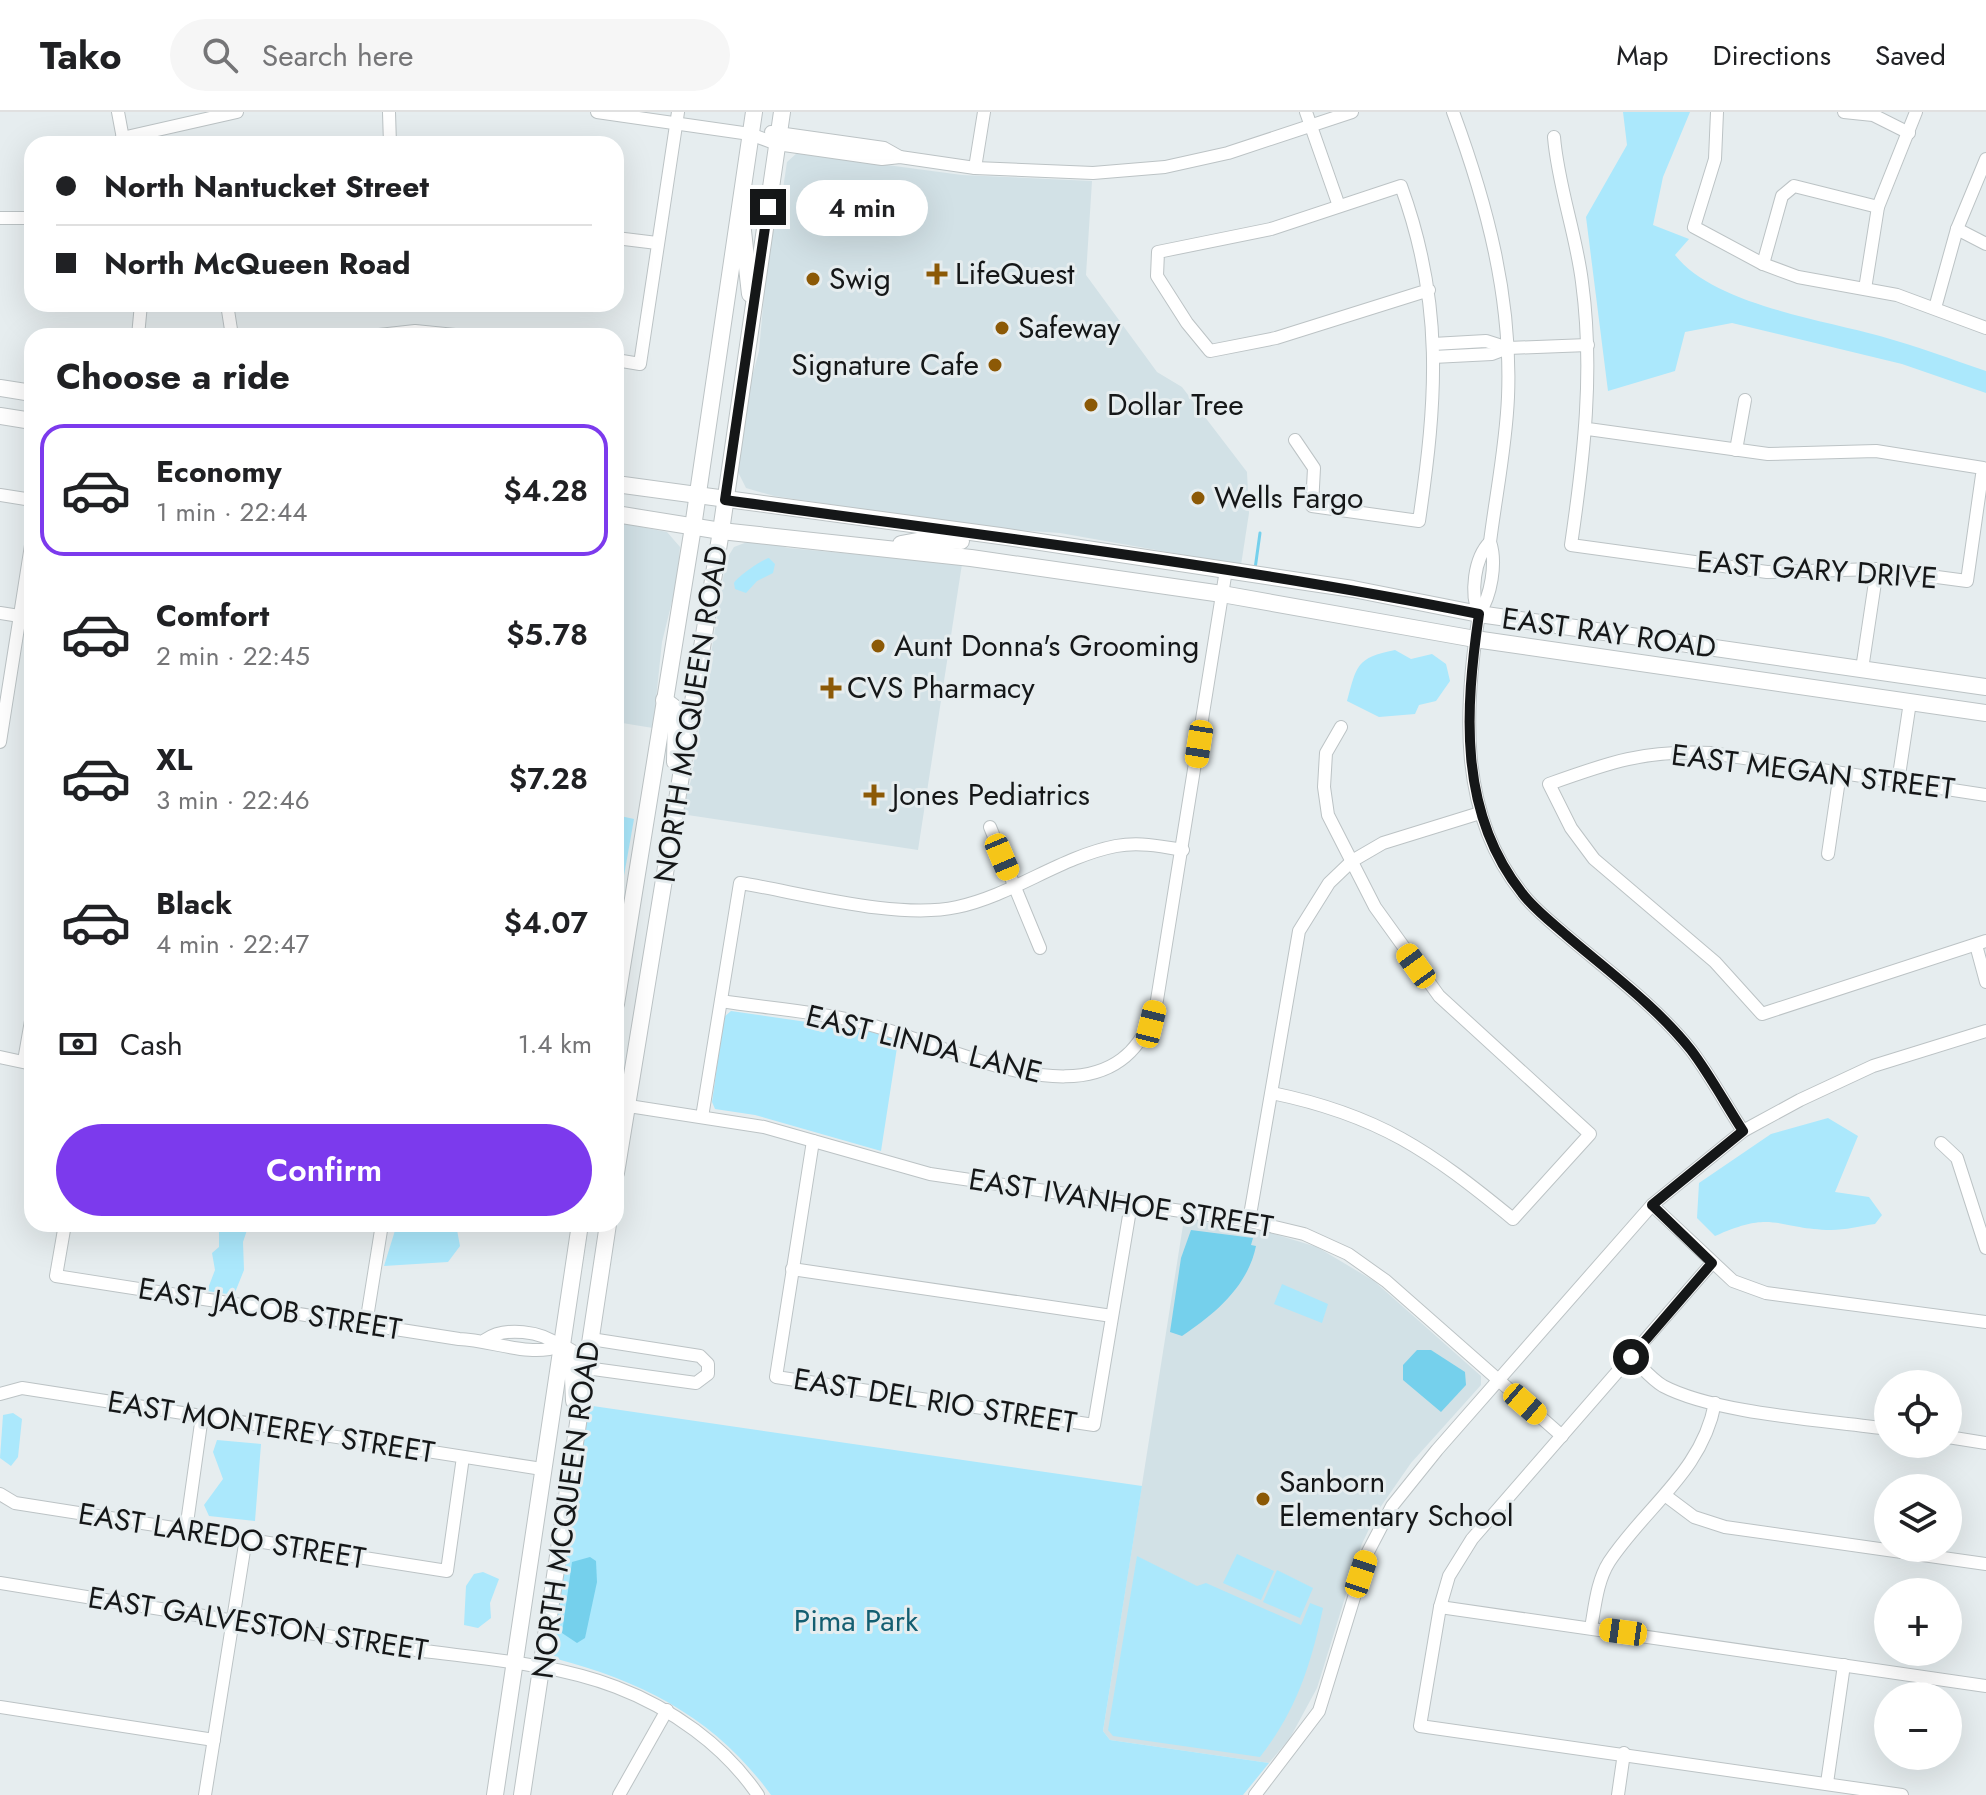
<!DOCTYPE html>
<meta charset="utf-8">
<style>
:root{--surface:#fff;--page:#f6f6f6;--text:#202124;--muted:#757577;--line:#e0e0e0;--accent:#7c3aed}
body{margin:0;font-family:Jost,sans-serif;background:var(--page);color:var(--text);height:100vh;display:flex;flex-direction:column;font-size:30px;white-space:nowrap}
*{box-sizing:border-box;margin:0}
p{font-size:26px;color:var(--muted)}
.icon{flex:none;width:44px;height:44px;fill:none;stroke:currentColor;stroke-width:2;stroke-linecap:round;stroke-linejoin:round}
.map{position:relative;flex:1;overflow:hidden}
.side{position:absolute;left:24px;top:216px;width:600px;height:904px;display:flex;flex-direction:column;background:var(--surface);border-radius:24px;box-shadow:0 8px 32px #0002}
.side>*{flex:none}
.guide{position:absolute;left:24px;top:24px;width:600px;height:176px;border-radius:24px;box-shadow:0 8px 32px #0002;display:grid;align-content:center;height:176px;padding:0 32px;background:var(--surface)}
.tools{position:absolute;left:1874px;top:1258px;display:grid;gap:16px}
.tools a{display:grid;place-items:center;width:88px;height:88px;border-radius:50%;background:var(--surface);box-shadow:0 8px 32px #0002;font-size:40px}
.end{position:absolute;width:36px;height:36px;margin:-18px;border:10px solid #151718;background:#fff;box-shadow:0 0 0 4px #fff}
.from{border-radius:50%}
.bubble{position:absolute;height:56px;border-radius:28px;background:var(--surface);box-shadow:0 8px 32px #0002;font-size:26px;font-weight:600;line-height:56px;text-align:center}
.car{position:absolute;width:24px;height:48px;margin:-24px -12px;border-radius:10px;box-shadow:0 0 6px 2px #0007;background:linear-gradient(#f5c518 24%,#345 0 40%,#f5c518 0 76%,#345 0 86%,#f5c518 0)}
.guide b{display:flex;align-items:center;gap:28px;height:76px;font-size:30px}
.guide b+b{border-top:2px solid var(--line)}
.guide i{width:20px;height:20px;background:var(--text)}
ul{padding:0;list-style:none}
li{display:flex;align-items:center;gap:24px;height:132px;margin:0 16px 12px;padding:0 16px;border:4px solid transparent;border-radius:24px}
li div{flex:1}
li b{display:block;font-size:30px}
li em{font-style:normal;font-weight:600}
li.current{border-color:var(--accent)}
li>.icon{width:72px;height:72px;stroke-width:1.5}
h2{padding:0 32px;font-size:36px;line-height:96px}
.pay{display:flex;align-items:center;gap:20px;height:88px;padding:0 32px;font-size:30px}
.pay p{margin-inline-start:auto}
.button{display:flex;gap:16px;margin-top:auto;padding:16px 32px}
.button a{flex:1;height:92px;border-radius:48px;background:var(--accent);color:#fff;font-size:32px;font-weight:600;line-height:92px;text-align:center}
header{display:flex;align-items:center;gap:48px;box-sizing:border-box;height:112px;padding:0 40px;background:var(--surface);border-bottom:2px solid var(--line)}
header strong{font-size:38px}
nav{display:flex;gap:44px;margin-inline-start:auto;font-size:28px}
.search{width:560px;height:72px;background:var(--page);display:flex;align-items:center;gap:20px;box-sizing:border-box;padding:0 28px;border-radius:44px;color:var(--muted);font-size:30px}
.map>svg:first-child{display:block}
.built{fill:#d2e1e6}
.green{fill:#abe8fc}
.water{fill:#75d0ec}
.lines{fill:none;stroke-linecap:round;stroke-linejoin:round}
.stream{stroke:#75d0ec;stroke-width:3}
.minor-casing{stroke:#bcc3c5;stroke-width:14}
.major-casing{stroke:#bcc3c5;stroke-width:18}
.minor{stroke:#fff;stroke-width:12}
.major{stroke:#fff;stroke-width:16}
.route{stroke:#151718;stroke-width:10}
.poi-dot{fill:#8c5906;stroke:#e6edef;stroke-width:3}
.labels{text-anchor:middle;stroke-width:6;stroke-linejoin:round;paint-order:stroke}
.poi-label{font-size:30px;fill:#151718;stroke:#e6edef;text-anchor:start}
.street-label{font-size:30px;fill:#151718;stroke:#e6edef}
.park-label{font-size:30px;fill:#135e71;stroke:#e6edef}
</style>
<header>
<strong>Tako</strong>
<div class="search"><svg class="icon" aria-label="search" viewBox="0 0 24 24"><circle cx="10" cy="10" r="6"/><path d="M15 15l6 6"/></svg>Search here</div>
<nav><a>Map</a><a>Directions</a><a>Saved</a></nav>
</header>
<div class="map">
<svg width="1986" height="1683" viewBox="0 0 1986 1683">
<rect width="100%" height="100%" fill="#e6edef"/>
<g class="built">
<path d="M797,41L962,63L1092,69L1086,163L1157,260L1182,275L1247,360L1249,401L1241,453L1060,421L989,416L774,384L746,376L736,356L747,283L759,239L768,138L780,97L787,50Z"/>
<path d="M616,410L667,420L680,435L677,469L662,530L653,616L616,610Z"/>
<path d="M755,427L788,436L962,452L918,738L681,702L691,668L726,448L734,435Z"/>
<path d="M1184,1107L1271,1121L1317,1135L1374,1169L1481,1264V1273L1411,1351L1377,1400L1361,1434L1317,1576L1290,1626L1269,1651L1110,1628L1103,1619Z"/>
</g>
<g class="green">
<path d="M1623,0H1690L1663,65L1653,113L1689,127L1675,143C1713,192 1822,208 1880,224C1916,234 1951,247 1986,259V281L1902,252L1732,211L1685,220L1675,259L1608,279L1586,105L1627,33Z"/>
<path d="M769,446L775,452L773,461L757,469L746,481L735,477L734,471C737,465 763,447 769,446Z"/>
<path d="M1395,538L1411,547L1432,542L1446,552L1450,569L1436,589L1419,593L1415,602L1379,605L1347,589C1357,553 1356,546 1395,538Z"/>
<path d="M616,703L634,707L616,809Z"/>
<path d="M731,899L869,919L898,929L881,1039L755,1003L715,997L712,990L724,905Z"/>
<path d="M1828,1006L1858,1024L1835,1080L1869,1085L1882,1103L1875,1112C1861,1114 1845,1118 1831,1118C1775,1117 1775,1097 1715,1124L1697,1106L1699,1071L1771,1022Z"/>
<path d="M219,1112H249L243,1130L244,1158L234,1183L207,1179L215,1158L212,1141L219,1135Z"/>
<path d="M397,1112H446L457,1118L460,1134L448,1150L384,1154Z"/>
<path d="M1282,1172L1328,1192L1322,1211L1274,1192Z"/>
<path d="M586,1293L1142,1374L1103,1619L1110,1628L1269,1651L1243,1683H771C717,1608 645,1570 557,1547L552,1541Z"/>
<path d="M13,1301L22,1307L18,1345L11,1354L0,1346L3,1303Z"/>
<path d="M217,1328L261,1332L255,1409L209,1404L204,1393L223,1367L213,1340Z"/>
<path d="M1237,1442L1274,1459L1261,1488L1223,1471Z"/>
<path d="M1137,1444L1197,1474L1206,1471L1301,1513L1310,1491L1323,1496C1311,1553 1296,1599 1260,1645L1113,1624L1108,1618Z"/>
<path d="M1277,1458L1313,1476L1300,1506L1263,1490Z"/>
<path d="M483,1460L499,1467L490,1491L491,1506L478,1516L464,1513L466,1474L474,1462Z"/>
</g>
<g class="water">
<path d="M1191,1118L1253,1126L1251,1133L1256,1134C1248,1174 1215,1202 1182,1224L1170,1220L1181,1146Z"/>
<path d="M1417,1238H1431L1465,1260L1466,1273L1441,1300L1403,1268V1253Z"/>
<path d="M590,1445L596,1449L597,1470L585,1526L577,1531L562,1521L572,1450Z"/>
</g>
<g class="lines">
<path class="stream" d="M1255,457L1260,421"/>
<g class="minor-casing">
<g id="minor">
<path d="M118,0L124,32"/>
<path d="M389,0L390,32"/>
<path d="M597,0L750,22L777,32L882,47L900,45L975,56L1093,61L1165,55L1228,41L1352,0"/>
<path d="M1306,0L1339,94"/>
<path d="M1453,0C1487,92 1512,186 1508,285C1506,334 1496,382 1490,430C1497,451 1491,484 1479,502C1464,597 1458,701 1522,781C1533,796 1551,810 1566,823C1608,859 1656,894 1691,938C1710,963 1726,993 1743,1019"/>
<path d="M1717,0L1715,47L1694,115L1763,152L1798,165L1897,183L1986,216"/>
<path d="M1844,0L1873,3L1909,21"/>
<path d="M771,20L884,36L900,45"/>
<path d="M1554,25C1558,74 1576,121 1582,170C1594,259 1584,344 1571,433L1767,460L1877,457L1967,469L1983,356L1876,339L1768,342L1588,317"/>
<path d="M122,26L237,0"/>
<path d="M975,56L984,0"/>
<path d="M0,106H32"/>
<path d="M1957,117L1986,132"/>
<path d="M616,126L657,131"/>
<path d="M1763,152L1782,84L1794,74L1878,95"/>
<path d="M1865,177L1878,95L1916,0"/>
<path d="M227,192L232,224"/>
<path d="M1935,196L1957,117L1986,47"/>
<path d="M138,224L141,192"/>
<path d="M370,224L415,219L465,224"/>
<path d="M1433,232L1486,229L1508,236L1588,233"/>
<path d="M1433,245L1492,242L1508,236"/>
<path d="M616,248L640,252L678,0"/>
<path d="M1295,328L1314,356L1312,394L1419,409C1437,287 1444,192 1401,74L1271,117L1158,140L1157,164L1187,211L1210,239L1276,226L1429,178"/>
<path d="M1736,338L1745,288"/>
<path d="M0,383L32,388"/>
<path d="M0,501L32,506"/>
<path d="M1479,502C1470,482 1474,446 1490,430"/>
<path d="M1862,557L1877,457"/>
<path d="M0,630L32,427"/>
<path d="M1898,670L1910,590"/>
<path d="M1986,683L1711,641C1644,638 1610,650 1549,672L1571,716L1594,747L1715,850L1762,902L1986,829"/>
<path d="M990,715L1040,836"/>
<path d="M1828,742L1840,661"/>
<path d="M1976,833L1986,870"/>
<path d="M721,889C766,896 811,899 855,909C947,928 1120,1035 1157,888L1226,458"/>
<path d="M0,945L32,952"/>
<path d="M24,949L32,903"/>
<path d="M1272,981C1379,1003 1430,1039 1513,1107L1590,1022L1439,884L1375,795L1328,703L1324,675L1326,641L1341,615"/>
<path d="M616,992L764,1015L930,1062L1249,1109L1304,1122L1348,1142L1386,1169L1562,1324"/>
<path d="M702,1005L740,771C802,781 898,808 957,795C1013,783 1060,745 1116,734C1139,730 1160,734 1183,738"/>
<path d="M813,1029L776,1265L1094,1313L1131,1092"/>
<path d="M1941,1031L1957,1046L1986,1136"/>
<path d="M1652,1093L1733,1169L1766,1181L1986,1210"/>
<path d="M1249,1109L1299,819L1329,771L1352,749L1383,731L1480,701"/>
<path d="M65,1112L56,1164L459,1227C492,1228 530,1246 560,1234C542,1219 505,1214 485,1228"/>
<path d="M1712,1151L1472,1427L1449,1464L1440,1495L1420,1614L1902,1683"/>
<path d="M792,1157L1112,1204"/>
<path d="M366,1212L382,1112"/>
<path d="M1631,1245C1641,1254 1651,1267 1663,1274C1716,1302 1826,1308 1888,1317"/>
<path d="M586,1256L696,1271L708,1262V1252L700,1244L591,1227"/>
<path d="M0,1282L22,1276L542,1357"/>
<path d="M1948,1325L1986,1331"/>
<path d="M0,1382L15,1391L447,1459L463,1345"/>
<path d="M1666,1384L1694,1405L1725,1415L1986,1452"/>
<path d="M186,1418L202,1304"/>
<path d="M0,1471C130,1492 259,1513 389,1534C463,1546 545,1548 616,1575C671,1596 724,1633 758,1683"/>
<path d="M1440,1495L1986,1574"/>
<path d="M1591,1516C1595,1494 1597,1469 1609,1450C1646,1394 1702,1360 1715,1291"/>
<path d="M0,1595L214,1628"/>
<path d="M1827,1671L1844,1553"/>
<path d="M205,1683L246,1426"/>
<path d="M619,1683L667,1598"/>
<path d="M1255,1683L1319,1599L1368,1440L1392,1394L1437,1338L1652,1093L1743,1019L1800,988L1873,954L1986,919"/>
<path d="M1618,1683L1624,1641"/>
</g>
</g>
<g class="major-casing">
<g id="major">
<path d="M742,110L750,182"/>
<path d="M0,276L32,281"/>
<path d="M0,304L32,309"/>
<path d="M616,372L1000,424L1353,477L1479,502L1986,575"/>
<path d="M616,402L721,419L971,446L1222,482L1475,527L1986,601"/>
<path d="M901,432L928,427L961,429"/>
<path d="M664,588L676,597L675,650"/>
<path d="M616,892L693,415L754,0"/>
<path d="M616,1061L721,419L782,0"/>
<path d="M560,1234L572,1241L574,1289"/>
<path d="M495,1683L580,1112"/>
<path d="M522,1683L608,1112"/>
</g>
</g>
<use href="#minor" class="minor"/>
<use href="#major" class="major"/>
</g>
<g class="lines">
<path class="route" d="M768,95L725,388C977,423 1229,452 1479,502C1465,598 1458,700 1522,781C1533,796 1551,810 1566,823C1608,859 1656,894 1691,938C1710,963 1726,993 1743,1019L1652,1093L1712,1151L1631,1245"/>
</g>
<g class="poi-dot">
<path d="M933 150h8v8h8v8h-8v8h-8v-8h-8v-8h8z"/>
<circle cx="813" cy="167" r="8"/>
<circle cx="1002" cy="216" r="8"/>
<circle cx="995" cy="253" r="8"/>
<circle cx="1091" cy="293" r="8"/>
<circle cx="1198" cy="386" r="8"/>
<circle cx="878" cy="534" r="8"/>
<path d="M827 564h8v8h8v8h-8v8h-8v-8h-8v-8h8z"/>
<path d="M870 671h8v8h8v8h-8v8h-8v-8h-8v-8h8z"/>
<circle cx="1263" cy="1387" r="8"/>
</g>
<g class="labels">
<g class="poi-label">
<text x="955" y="172">LifeQuest</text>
<text x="829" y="177">Swig</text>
<text x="1018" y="226">Safeway</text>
<text x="979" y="263" text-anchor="end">Signature Cafe</text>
<text x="1107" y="303">Dollar Tree</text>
<text x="1214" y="396">Wells Fargo</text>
<text x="894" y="544">Aunt Donna's Grooming</text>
<text x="847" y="586">CVS Pharmacy</text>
<text x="892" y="693">Jones Pediatrics</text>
<text x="1279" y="1380">Sanborn<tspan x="1279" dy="34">Elementary School</tspan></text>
</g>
<g class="street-label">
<text transform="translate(1817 458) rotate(4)" y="10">EAST GARY DRIVE</text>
<text transform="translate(1609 521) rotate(8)" y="10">EAST RAY ROAD</text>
<text transform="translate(691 602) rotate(-81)" y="10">NORTH MCQUEEN ROAD</text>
<text transform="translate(1813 660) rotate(7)" y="10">EAST MEGAN STREET</text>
<text transform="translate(924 932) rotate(14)" y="10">EAST LINDA LANE</text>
<text transform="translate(1121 1091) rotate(9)" y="10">EAST IVANHOE STREET</text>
<text transform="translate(270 1197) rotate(9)" y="10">EAST JACOB STREET</text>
<text transform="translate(935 1289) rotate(9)" y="10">EAST DEL RIO STREET</text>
<text transform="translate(271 1315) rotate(9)" y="10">EAST MONTEREY STREET</text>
<text transform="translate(566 1398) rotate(-82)" y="10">NORTH MCQUEEN ROAD</text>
<text transform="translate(222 1424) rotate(9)" y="10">EAST LAREDO STREET</text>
<text transform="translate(258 1512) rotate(9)" y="10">EAST GALVESTON STREET</text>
</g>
<g class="park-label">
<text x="856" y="1519">Pima Park</text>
</g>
</g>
</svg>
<div class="tools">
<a><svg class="icon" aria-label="locate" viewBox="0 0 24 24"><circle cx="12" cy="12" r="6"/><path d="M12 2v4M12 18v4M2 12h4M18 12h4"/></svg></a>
<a><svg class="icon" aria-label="layers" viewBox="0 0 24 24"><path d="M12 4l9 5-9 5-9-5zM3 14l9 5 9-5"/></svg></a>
<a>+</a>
<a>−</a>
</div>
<i class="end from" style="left:1631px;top:1245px"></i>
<i class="end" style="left:768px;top:95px"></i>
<div class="bubble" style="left:796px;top:68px;width:132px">4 min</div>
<i class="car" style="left:1199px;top:632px;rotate:189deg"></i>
<i class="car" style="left:1002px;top:745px;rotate:157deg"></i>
<i class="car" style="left:1416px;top:854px;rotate:324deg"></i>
<i class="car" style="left:1151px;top:912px;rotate:14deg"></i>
<i class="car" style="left:1525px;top:1292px;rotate:131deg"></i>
<i class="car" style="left:1361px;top:1462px;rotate:18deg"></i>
<i class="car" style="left:1623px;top:1520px;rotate:278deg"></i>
<div class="guide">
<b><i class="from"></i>North Nantucket Street</b>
<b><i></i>North McQueen Road</b>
</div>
<section class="side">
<h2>Choose a ride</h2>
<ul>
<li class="current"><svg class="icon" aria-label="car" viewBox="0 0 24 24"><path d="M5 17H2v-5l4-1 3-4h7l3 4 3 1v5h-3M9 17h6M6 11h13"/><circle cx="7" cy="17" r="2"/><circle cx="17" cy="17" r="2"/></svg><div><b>Economy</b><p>1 min · 22:44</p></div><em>$4.28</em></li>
<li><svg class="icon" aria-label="car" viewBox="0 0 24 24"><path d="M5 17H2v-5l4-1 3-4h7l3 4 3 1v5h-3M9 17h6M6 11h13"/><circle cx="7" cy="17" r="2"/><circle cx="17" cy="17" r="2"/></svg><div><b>Comfort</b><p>2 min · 22:45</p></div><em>$5.78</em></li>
<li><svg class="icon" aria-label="car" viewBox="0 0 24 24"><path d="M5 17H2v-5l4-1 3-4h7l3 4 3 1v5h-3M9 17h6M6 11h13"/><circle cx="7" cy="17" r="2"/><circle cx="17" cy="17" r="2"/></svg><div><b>XL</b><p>3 min · 22:46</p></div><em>$7.28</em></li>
<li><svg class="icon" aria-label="car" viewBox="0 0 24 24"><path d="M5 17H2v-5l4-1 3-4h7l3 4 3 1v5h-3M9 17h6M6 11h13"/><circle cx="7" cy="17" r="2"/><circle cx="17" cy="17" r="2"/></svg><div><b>Black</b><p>4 min · 22:47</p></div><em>$4.07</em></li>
</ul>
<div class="pay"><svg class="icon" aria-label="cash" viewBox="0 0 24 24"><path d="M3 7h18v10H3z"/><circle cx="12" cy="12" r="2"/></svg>Cash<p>1.4 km</p></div>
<div class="button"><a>Confirm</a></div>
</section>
</div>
